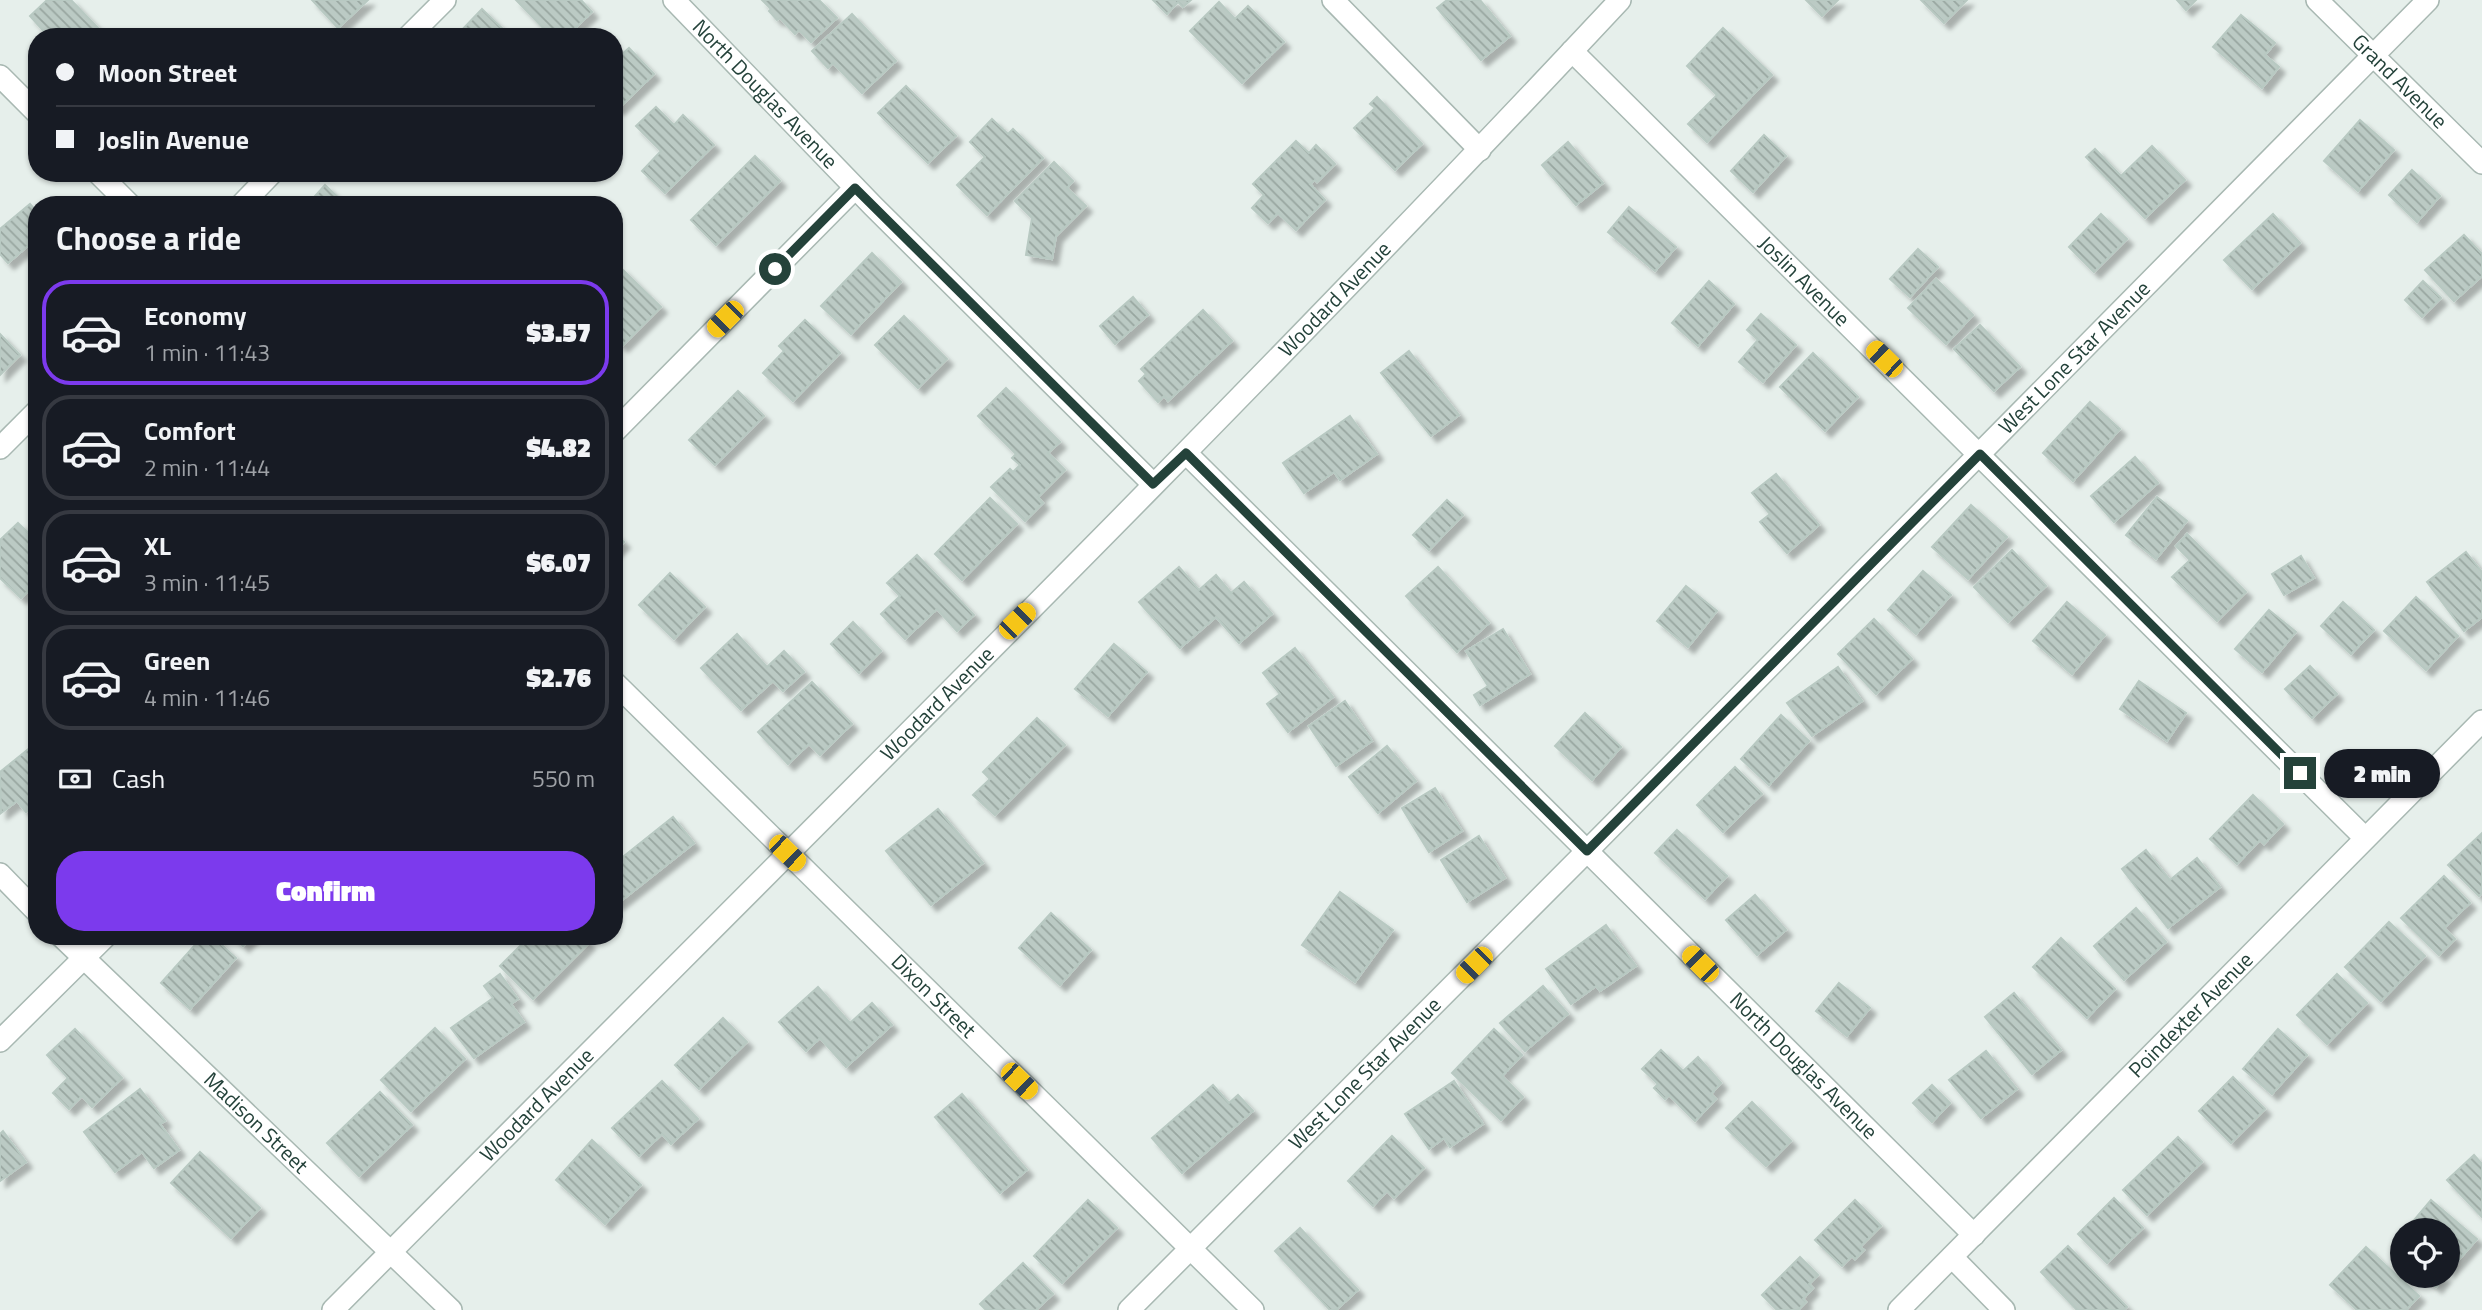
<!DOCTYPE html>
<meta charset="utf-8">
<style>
:root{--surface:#171b24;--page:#20242c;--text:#f1f3f6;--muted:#9ea1a6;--line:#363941;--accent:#7c3aed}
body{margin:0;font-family:"Titillium Web",sans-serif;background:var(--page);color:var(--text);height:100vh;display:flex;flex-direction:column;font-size:26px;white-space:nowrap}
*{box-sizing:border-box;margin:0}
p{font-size:23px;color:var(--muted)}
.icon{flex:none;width:38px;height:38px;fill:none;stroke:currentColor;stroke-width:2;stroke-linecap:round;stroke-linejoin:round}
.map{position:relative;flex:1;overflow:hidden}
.details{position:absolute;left:28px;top:196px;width:595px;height:749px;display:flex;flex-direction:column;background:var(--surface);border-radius:28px;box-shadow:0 2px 5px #0004}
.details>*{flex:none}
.top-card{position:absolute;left:28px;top:28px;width:595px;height:154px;border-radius:28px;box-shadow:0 2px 5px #0004;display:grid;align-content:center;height:154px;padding:0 28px;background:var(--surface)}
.controls{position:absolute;left:2390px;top:1218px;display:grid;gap:14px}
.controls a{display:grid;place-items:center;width:70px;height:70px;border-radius:50%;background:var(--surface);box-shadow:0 2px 5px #0004;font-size:35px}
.end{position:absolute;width:32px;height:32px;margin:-16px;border:9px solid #24423a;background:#fff;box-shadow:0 0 0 4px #fff}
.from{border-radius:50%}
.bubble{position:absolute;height:49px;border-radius:24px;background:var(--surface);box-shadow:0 2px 5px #0004;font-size:23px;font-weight:800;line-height:49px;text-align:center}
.car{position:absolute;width:21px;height:42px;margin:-21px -10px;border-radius:9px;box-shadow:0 0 5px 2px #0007;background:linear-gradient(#f5c518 24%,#345 0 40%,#f5c518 0 76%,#345 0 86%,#f5c518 0)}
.top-card b{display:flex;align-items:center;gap:24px;height:66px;font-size:26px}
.top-card b+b{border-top:2px solid var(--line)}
.top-card i{width:18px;height:18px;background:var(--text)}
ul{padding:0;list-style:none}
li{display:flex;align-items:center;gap:21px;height:105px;margin:0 14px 10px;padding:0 14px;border:4px solid var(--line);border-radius:28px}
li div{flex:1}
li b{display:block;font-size:26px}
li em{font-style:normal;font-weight:800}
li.selected{border-color:var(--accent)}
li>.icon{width:63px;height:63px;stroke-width:1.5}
h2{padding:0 28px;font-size:32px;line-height:84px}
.pay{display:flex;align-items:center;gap:18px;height:77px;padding:0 28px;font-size:26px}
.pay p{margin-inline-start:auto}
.action{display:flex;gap:14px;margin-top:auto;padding:14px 28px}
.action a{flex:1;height:80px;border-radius:28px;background:var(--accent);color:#fff;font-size:28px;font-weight:800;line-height:80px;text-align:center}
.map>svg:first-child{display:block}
.building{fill:url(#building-back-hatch);stroke:#b8c9c2;stroke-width:2;filter:url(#shadow)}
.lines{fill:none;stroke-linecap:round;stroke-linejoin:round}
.minor-casing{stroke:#a8b8b2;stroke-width:24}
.tertiary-casing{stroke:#a8b8b2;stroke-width:24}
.minor{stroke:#fff;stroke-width:21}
.tertiary{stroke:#fff;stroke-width:21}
.route{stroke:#24423a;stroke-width:9}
.labels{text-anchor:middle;stroke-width:6;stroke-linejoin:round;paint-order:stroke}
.street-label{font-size:21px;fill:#24423a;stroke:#f7fbf9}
</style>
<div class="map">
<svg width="2482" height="1310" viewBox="0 0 2482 1310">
<defs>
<pattern id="building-back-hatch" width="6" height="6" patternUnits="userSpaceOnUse" patternTransform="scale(1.75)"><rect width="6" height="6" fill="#bbcac4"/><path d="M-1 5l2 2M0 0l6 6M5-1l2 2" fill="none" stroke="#98a6a0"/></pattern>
<filter id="shadow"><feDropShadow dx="6" dy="6" stdDeviation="2" flood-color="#0004"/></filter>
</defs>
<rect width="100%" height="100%" fill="#e6efeb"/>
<g class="building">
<path d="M47,0H71L100,30L92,37H49L30,16Z"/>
<path d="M312,0H368L338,28Z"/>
<path d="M516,0H581L592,12L566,37H552Z"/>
<path d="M762,0H819L837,18L811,42L799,30L795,34L780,18L777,20L769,11L771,9Z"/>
<path d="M1153,0H1191L1183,7L1178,2L1167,14Z"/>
<path d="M1447,0H1480L1510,36L1481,60L1437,8Z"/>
<path d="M1806,0H1838L1822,16Z"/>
<path d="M1921,0H1967L1944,23Z"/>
<path d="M2177,0H2196L2186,10Z"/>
<path d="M1219,2L1235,19L1248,6L1284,42L1242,83L1190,31Z"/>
<path d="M482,9L511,37H461L458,34Z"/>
<path d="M852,14L896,61L862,93L833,63L828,68L812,51Z"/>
<path d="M2241,15L2275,43L2265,55L2279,67L2262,88L2213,47Z"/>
<path d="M1723,28L1772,75L1707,142L1688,124L1717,95L1687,66Z"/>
<path d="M629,48L654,74L618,109L614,106V49L620,56Z"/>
<path d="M906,86L956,136L928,163L878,113Z"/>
<path d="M1377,97L1422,144L1395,170L1354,128L1375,108L1370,104Z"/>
<path d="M656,107L674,125L683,115L714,145L665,193L642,171L661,151L636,126Z"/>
<path d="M992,119L1008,134L1013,129L1043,158L987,215L957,185L985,157L970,142Z"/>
<path d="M2360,120L2394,150L2358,191L2324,161Z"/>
<path d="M1764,135L1786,156L1753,192L1731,171Z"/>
<path d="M1296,141L1309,153L1316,145L1335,164L1317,182L1315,180L1310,184L1325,200L1296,230L1278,213L1268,223L1252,208L1264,195L1253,184Z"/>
<path d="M1568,142L1603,183L1576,205L1542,165Z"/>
<path d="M2152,146L2185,180L2145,218L2086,157L2095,149L2121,176Z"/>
<path d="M755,156L780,181L716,245L691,220Z"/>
<path d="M1054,162L1073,181L1067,188L1086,206L1056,236L1052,259L1026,255L1032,218L1015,201Z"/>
<path d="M2412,170L2440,196L2417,222L2389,195Z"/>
<path d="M325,185L342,201L338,205H307Z"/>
<path d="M30,204L37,212V238L8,263L0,254V229Z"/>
<path d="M1629,207L1676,247L1655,271L1608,232Z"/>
<path d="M2101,214L2127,239L2094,272L2069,247Z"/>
<path d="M2273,214L2300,243L2252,289L2224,260Z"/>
<path d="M2464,235L2482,254V276L2454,301L2425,270Z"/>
<path d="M1918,249L1938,267L1910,297L1890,279Z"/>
<path d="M872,253L901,282L851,334L821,306Z"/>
<path d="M621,268L661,307L622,346L614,338V275Z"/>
<path d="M1936,279L1973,315L1946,344L1908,308Z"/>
<path d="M1709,281L1734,304L1698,346L1672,323Z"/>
<path d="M2423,281L2441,298L2422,317L2405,300Z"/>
<path d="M1133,297L1148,315L1115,344L1100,326Z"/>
<path d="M1203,310L1232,341L1168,401L1164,396L1158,402L1139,381L1146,374L1141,369Z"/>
<path d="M1761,314L1796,345L1763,382L1739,362L1758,340L1747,330Z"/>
<path d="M904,316L947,359L918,388L875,345Z"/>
<path d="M805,320L840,353L793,401L763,373L784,351L779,346Z"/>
<path d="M1980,325L2020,367L1994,391L1954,349Z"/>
<path d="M0,334L20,355L0,375Z"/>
<path d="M1409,351L1459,415L1431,436L1381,373Z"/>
<path d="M1813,353L1858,397L1825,431L1780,387Z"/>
<path d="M1006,388L1060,442L1048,453L1065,470L1038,497L1043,503L1025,521L991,487L1010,469L1013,472L1020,465L1012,458L1016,454L978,416Z"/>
<path d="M738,391L764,416L715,465L689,440Z"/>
<path d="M2090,402L2120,429L2073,481L2043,453Z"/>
<path d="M1350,416L1377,454L1340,480L1334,472L1304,493L1283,463Z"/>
<path d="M2135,457L2158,483L2114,522L2091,496Z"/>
<path d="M1776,474L1819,525L1787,553L1760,522L1770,514L1752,493Z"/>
<path d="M2157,497L2187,521L2156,559L2126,535Z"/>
<path d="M990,498L1017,524L962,580L935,554Z"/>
<path d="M1447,500L1463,515L1429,550L1413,535Z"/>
<path d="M1971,505L2007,537L1968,579L1932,547Z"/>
<path d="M18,523L37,541V582L21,598L0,578V540Z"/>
<path d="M614,533L624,542L614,552Z"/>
<path d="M2187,534L2246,592L2217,621L2172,577L2190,560L2176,546Z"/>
<path d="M2012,550L2046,586L2008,622L1974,587Z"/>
<path d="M2466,552L2482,572V617L2464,631L2427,582Z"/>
<path d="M917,555L974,615L957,631L937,609L905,639L881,614L900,596L887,583Z"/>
<path d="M2301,556L2314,578L2284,595L2272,574Z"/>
<path d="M1179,567L1199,590L1216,575L1231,593L1244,582L1272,614L1239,643L1216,617L1180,648L1139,602Z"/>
<path d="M1438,567L1489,623L1457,652L1406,596Z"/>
<path d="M1923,571L1951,595L1916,634L1888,610Z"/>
<path d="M670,573L705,607L674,639L639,605Z"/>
<path d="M1686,586L1717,611L1688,647L1657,621Z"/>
<path d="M2416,597L2458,636L2426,670L2384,631Z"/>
<path d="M2067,602L2105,635L2072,674L2033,641Z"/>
<path d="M2343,602L2374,630L2351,654L2321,626Z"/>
<path d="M2269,610L2296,632L2262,672L2235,649Z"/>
<path d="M1874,619L1912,659L1876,694L1838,654Z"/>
<path d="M853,622L881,651L859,673L831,644Z"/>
<path d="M1503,629L1530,674L1480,705L1474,695L1488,686L1466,651Z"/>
<path d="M737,634L767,667L784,651L804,672L783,691L773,681L741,710L701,668Z"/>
<path d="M1114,644L1147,672L1108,716L1075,689Z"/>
<path d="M1295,648L1333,697L1288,732L1267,704L1280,694L1263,673Z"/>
<path d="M2310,666L2337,694L2312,718L2285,689Z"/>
<path d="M1838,667L1862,701L1812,736L1787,703Z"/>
<path d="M2139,681L2186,713L2167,741L2120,709Z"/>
<path d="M812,682L852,724L820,755L809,744L788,764L758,732Z"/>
<path d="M1345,701L1372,741L1336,766L1309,726Z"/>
<path d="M1585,713L1621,747L1592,780L1555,746Z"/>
<path d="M1781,715L1809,741L1769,785L1741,759Z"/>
<path d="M1037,718L1065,745L995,815L973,795L990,779L983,772Z"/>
<path d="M37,742V776L32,780L37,786V803L26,812L17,801L1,813L0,772Z"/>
<path d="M1387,746L1416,781L1378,813L1349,777Z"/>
<path d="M1735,767L1762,794L1723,832L1697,805Z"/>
<path d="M1435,788L1462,831L1429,852L1402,808Z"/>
<path d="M2253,795L2283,824L2264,844L2260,840L2237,864L2210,839Z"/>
<path d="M938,809L983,863L931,905L886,851Z"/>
<path d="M673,817L694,843L617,904L614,900V864Z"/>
<path d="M1677,830L1727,876L1705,899L1655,853Z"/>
<path d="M2482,833V893L2479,896L2448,865Z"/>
<path d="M1479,836L1505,878L1467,902L1441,860Z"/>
<path d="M2146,850L2170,880L2197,858L2220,887L2168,928L2122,869Z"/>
<path d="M2444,876L2470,903L2444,928L2455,939L2439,955L2401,918Z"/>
<path d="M1340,892L1393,930L1355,982L1302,945Z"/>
<path d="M1755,895L1786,930L1757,955L1726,920Z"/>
<path d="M2136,908L2166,942L2124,980L2094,946Z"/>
<path d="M1051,913L1091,950L1060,985L1019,948Z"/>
<path d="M2389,922L2425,956L2381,1001L2345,967Z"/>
<path d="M1606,925L1636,966L1600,991L1596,986L1571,1004L1546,969Z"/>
<path d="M203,936H212L236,958L190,1009L161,983Z"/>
<path d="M233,936H253L243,946Z"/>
<path d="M517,936H582L589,943L533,999L500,966L523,943Z"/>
<path d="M2061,938L2115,989L2087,1018L2033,967Z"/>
<path d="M500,974L518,999L511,1004L524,1022L474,1058L451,1028L493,998L484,986Z"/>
<path d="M2337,974L2367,1003L2327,1044L2297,1015Z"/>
<path d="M1839,983L1870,1008L1847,1036L1816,1011Z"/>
<path d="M1543,986L1568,1014L1525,1051L1500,1023Z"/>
<path d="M818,987L850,1023L872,1003L892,1025L846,1067L820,1038L806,1051L779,1022Z"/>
<path d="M2014,993L2061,1050L2032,1074L1985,1017Z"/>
<path d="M723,1018L747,1042L699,1089L675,1065Z"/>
<path d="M435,1028L465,1059L411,1111L381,1080Z"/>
<path d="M75,1029L122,1078L92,1107L82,1096L69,1109L53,1093L68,1078L47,1055Z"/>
<path d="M1494,1029L1522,1055L1502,1076L1523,1097L1501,1120L1452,1073Z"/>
<path d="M2278,1029L2307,1055L2272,1094L2243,1069Z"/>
<path d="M1661,1050L1683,1071L1698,1057L1721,1083L1711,1094L1716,1099L1695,1121L1669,1095L1665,1099L1654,1088L1658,1084L1642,1069Z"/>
<path d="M1986,1051L2017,1089L1981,1118L1949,1080Z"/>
<path d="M2233,1077L2265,1109L2231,1143L2199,1111Z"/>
<path d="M662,1081L698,1119L671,1144L662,1134L639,1156L612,1128Z"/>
<path d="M1454,1081L1483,1124L1450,1147L1444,1138L1429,1149L1405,1114Z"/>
<path d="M1213,1085L1229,1103L1238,1095L1253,1111L1182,1173L1152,1138Z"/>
<path d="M1932,1085L1950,1103L1932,1122L1913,1103Z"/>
<path d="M140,1089L165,1121L160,1124L179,1150L154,1168L142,1152L115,1172L84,1132Z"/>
<path d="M380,1092L412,1125L359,1176L327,1143Z"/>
<path d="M962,1094L1027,1170L1000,1193L935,1117Z"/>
<path d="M1752,1102L1791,1141L1766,1166L1726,1128Z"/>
<path d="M3,1131L26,1162L0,1181V1134Z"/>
<path d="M1392,1136L1424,1168L1394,1198L1387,1191L1373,1206L1348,1181Z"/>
<path d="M2178,1137L2202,1162L2147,1215L2123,1190Z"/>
<path d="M592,1140L641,1185L605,1224L556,1180Z"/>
<path d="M200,1152L260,1208L231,1238L171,1183Z"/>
<path d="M2474,1155L2482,1164V1217L2447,1180Z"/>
<path d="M2114,1198L2143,1228L2107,1263L2078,1234Z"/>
<path d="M1088,1200L1117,1228L1062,1283L1034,1256Z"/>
<path d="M1855,1200L1881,1226L1860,1247L1864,1250L1855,1259L1852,1256L1842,1266L1815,1240Z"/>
<path d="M2431,1200L2477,1239L2448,1272V1230H2415L2409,1226Z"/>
<path d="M1300,1228L1358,1290L1336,1310H1330L1275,1251Z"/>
<path d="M2068,1246L2127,1307L2124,1310H2077L2041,1272Z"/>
<path d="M2366,1247L2419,1296L2406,1310H2357L2330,1285Z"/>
<path d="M1800,1257L1818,1275L1809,1284L1813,1288L1803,1299L1806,1302L1798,1310H1777L1762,1295Z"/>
<path d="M1023,1263L1053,1294L1036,1310H986L980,1304Z"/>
<path d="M2422,1276H2445L2436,1287Z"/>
</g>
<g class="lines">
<g class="minor-casing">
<g id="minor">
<path id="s1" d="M674,0L873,206L1153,484"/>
<path d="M1333,0L1480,150"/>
<path id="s2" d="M2317,0L2482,163"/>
<path d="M408,37L445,0"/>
<path id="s3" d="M1572,51L2365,838"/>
<path d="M0,76L37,113"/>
<path d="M98,173L130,205"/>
<path d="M241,205L272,173"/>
<path d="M614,432L855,188"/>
<path d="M0,448L37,411"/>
<path id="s4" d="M1186,453L1974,1235"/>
<path id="s5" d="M614,682L1253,1310"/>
<path d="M0,874L37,912"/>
<path id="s6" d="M61,936L451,1310"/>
<path d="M0,1041L106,936"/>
<path d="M1952,1257L2004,1310"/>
<path id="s7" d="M1129,1310L1587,851L2428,0"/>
<path id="s8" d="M1899,1310L2482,721"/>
</g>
</g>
<g class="tertiary-casing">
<g id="tertiary">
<path id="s9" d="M333,1310C764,875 1202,447 1620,0"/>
</g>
</g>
<use href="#minor" class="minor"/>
<use href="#tertiary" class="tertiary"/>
</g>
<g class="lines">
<path class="route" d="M775,269L855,188L1153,484L1186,453L1587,851L1980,454L2300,773"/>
</g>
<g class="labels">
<g class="street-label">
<text dy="7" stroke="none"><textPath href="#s2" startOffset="116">Grand Avenue</textPath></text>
<text dy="7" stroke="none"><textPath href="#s1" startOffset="131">North Douglas Avenue</textPath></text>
<text dy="7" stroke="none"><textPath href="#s3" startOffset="327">Joslin Avenue</textPath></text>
<text dy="7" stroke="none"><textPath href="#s9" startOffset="1423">Woodard Avenue</textPath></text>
<text dy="7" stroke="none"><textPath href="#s7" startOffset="1342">West Lone Star Avenue</textPath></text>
<text dy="7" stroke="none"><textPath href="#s9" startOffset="856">Woodard Avenue</textPath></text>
<text dy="7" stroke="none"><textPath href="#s5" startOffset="448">Dixon Street</textPath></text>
<text dy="7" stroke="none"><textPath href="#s8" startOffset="415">Poindexter Avenue</textPath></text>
<text dy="7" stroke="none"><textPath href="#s4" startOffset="870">North Douglas Avenue</textPath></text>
<text dy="7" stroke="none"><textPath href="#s7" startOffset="334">West Lone Star Avenue</textPath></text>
<text dy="7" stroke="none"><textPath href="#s9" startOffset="289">Woodard Avenue</textPath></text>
<text dy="7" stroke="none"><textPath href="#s6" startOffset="270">Madison Street</textPath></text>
</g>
</g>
</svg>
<div class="controls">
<a><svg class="icon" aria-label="locate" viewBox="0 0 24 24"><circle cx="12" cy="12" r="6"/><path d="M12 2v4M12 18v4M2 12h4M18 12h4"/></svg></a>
</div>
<i class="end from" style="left:775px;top:269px"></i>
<i class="end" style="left:2300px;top:773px"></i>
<div class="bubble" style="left:2324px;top:749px;width:116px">2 min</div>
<i class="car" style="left:725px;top:319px;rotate:225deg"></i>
<i class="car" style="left:1884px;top:359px;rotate:314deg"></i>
<i class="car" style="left:1017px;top:621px;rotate:45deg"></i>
<i class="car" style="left:787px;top:853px;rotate:134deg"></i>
<i class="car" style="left:1700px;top:964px;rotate:315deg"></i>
<i class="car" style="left:1474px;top:965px;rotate:225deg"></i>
<i class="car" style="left:1019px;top:1081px;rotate:134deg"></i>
<div class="top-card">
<b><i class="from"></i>Moon Street</b>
<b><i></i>Joslin Avenue</b>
</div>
<section class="details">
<h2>Choose a ride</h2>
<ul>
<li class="selected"><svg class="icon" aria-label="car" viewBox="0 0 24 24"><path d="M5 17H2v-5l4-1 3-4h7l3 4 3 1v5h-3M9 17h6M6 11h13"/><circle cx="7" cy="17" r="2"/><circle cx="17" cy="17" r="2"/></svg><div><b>Economy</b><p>1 min · 11:43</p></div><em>$3.57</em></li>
<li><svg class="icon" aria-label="car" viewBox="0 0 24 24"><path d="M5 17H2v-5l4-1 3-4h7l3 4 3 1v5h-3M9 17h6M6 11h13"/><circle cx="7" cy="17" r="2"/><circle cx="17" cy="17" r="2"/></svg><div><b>Comfort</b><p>2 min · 11:44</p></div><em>$4.82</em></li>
<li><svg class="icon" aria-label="car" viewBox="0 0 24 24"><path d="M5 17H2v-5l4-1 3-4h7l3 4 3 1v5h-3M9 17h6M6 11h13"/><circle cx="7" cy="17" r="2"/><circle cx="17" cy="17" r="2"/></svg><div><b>XL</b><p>3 min · 11:45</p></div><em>$6.07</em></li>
<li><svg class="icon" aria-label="car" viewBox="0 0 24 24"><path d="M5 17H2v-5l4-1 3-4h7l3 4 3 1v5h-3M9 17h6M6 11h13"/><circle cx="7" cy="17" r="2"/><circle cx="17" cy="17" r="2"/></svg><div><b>Green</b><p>4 min · 11:46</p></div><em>$2.76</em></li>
</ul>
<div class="pay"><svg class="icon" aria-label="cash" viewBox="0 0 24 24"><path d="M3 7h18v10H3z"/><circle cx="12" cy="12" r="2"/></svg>Cash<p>550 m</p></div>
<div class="action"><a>Confirm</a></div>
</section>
</div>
